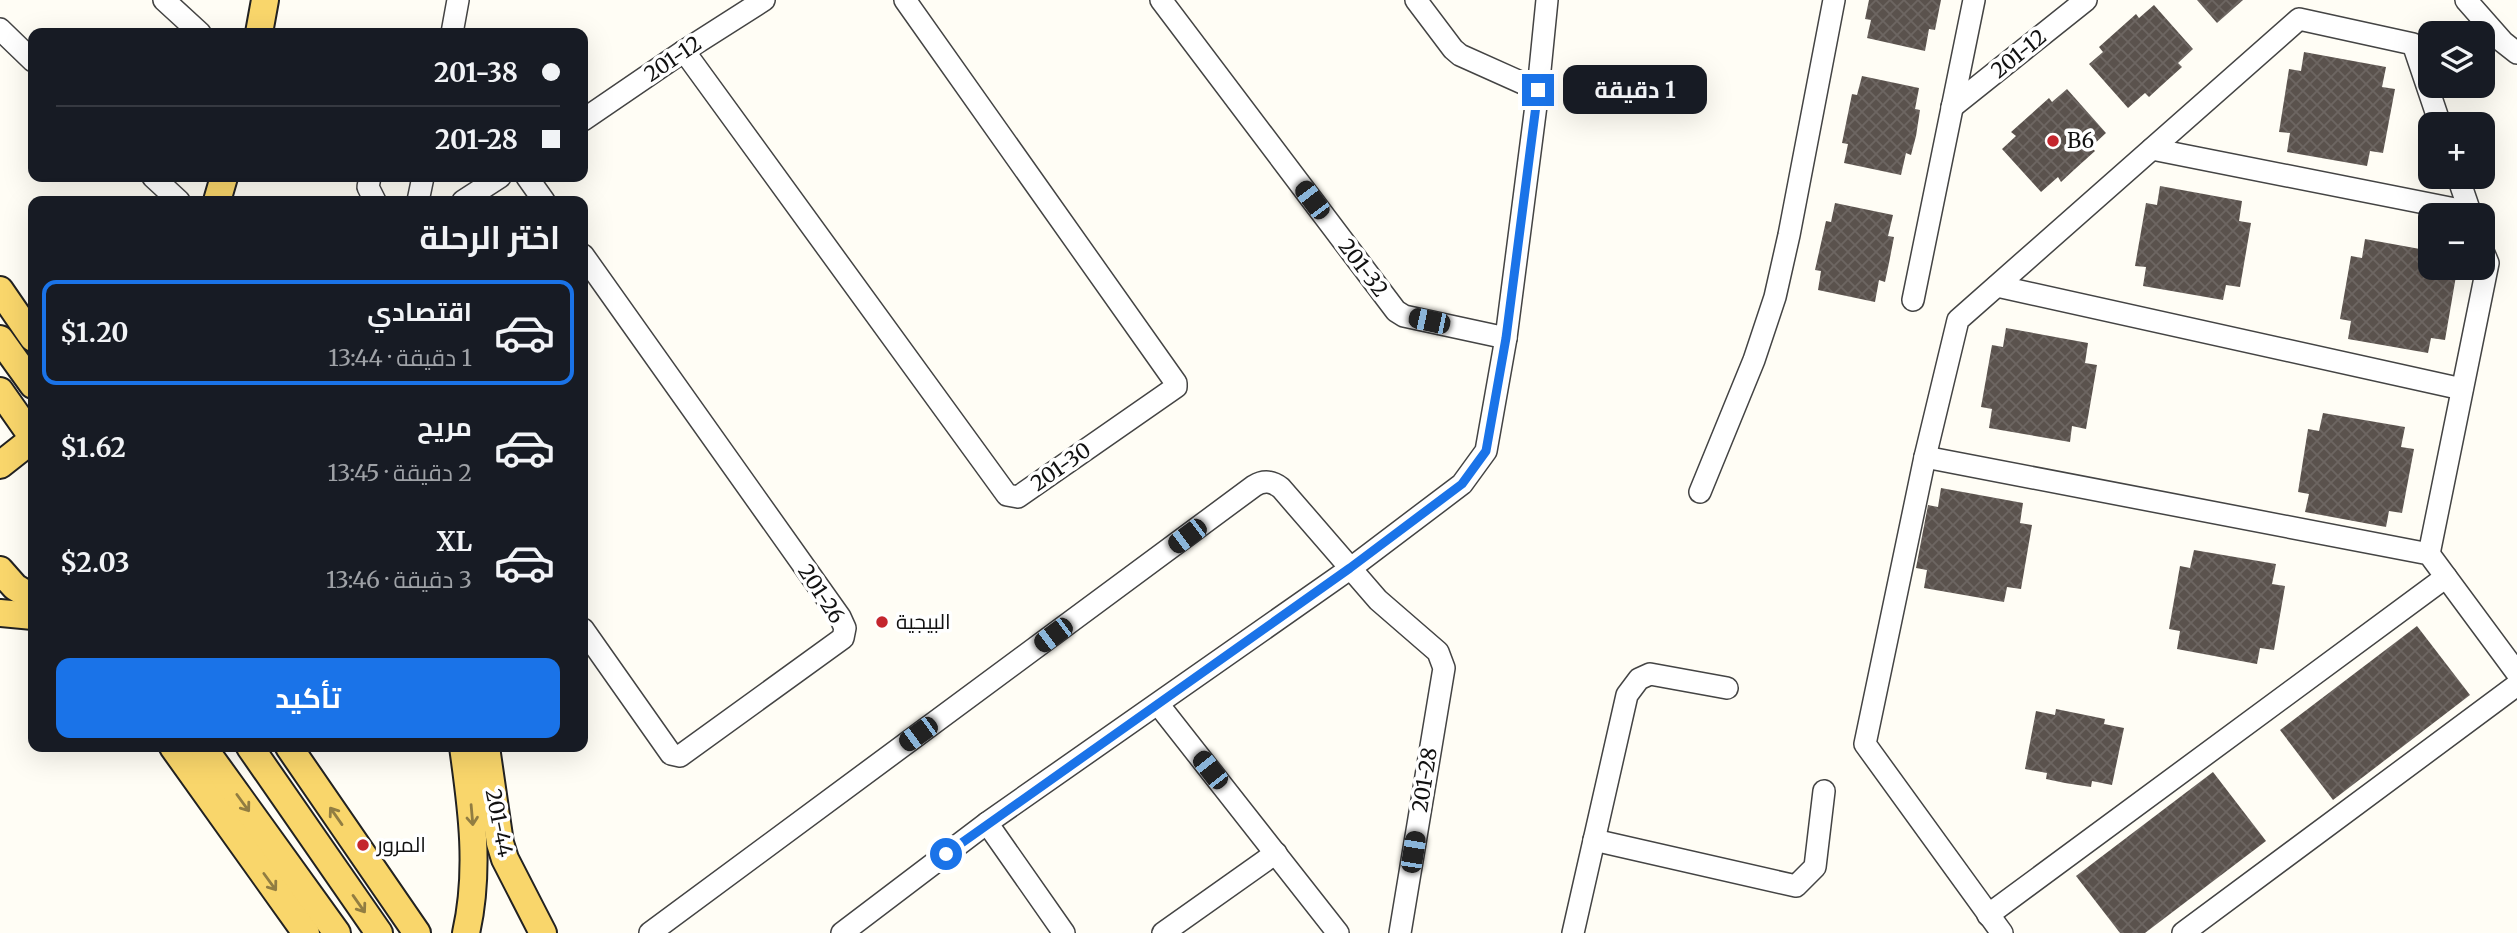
<!DOCTYPE html>
<html lang="ar">
<meta charset="utf-8">
<style>
:root{--surface:#171b24;--page:#242831;--text:#f1f3f6;--muted:#9ea1a6;--line:#363941;--accent:#1a73e8}
body{margin:0;font-family:Merriweather,Cairo,serif;background:var(--page);color:var(--text);direction:rtl;height:100vh;display:flex;flex-direction:column;font-size:26px;white-space:nowrap}
*{box-sizing:border-box;margin:0}
p{font-size:23px;color:var(--muted)}
.icon{flex:none;width:38px;height:38px;fill:none;stroke:currentColor;stroke-width:2;stroke-linecap:round;stroke-linejoin:round}
.map{position:relative;flex:1;overflow:hidden;direction:ltr}
.details{position:absolute;left:28px;top:196px;width:560px;height:556px;display:flex;flex-direction:column;background:var(--surface);border-radius:14px;box-shadow:0 7px 28px #0002;direction:rtl}
.details>*{flex:none}
.top-card{position:absolute;left:28px;top:28px;width:560px;height:154px;border-radius:14px;box-shadow:0 7px 28px #0002;direction:rtl;display:grid;align-content:center;height:154px;padding:0 28px;background:var(--surface)}
.fabs{position:absolute;left:2418px;top:21px;display:grid;gap:14px}
.fabs a{display:grid;place-items:center;width:77px;height:77px;border-radius:14px;background:var(--surface);box-shadow:0 7px 28px #0002;font-size:35px}
.end{position:absolute;width:32px;height:32px;margin:-16px;border:9px solid #1a73e8;background:#fff;box-shadow:0 0 0 4px #fff}
.from{border-radius:50%}
.bubble{position:absolute;height:49px;border-radius:14px;background:var(--surface);box-shadow:0 7px 28px #0002;font-size:23px;font-weight:700;line-height:49px;text-align:center;direction:rtl}
.car{position:absolute;width:21px;height:42px;margin:-21px -10px;border-radius:9px;box-shadow:0 0 5px 2px #0007;background:linear-gradient(#222 24%,#8ab4d8 0 40%,#222 0 76%,#8ab4d8 0 86%,#222 0)}
.top-card b{display:flex;align-items:center;gap:24px;height:66px;font-size:26px}
.top-card b+b{border-top:2px solid var(--line)}
.top-card i{width:18px;height:18px;background:var(--text)}
ul{padding:0;list-style:none}
li{display:flex;align-items:center;gap:21px;height:105px;margin:0 14px 10px;padding:0 14px;border:4px solid transparent;border-radius:14px}
li div{flex:1}
li b{display:block;font-size:26px}
li em{font-style:normal;font-weight:700}
li.on{border-color:var(--accent)}
li>.icon{width:63px;height:63px;stroke-width:1.5}
h2{padding:0 28px;font-size:32px;line-height:84px}
.primary-button{display:flex;gap:14px;margin-top:auto;padding:14px 28px}
.primary-button a{flex:1;height:80px;border-radius:14px;background:var(--accent);color:#fff;font-size:28px;font-weight:700;line-height:80px;text-align:center}
.map>svg:first-child{display:block}
.building{fill:url(#building-cross-hatch)}
.lines{fill:none;stroke-linecap:round;stroke-linejoin:round}
.minor-casing{stroke:#444;stroke-width:24}
.major-casing{stroke:#222;stroke-width:30}
.minor{stroke:#fff;stroke-width:21}
.major{stroke:#f9d66b;stroke-width:26}
.oneway{stroke:#917d42}
.route{stroke:#1a73e8;stroke-width:9}
.poi-dot{fill:#c4262e;stroke:#fff;stroke-width:2.5}
.labels{text-anchor:middle;stroke-width:7;stroke-linejoin:round;paint-order:stroke}
.street-label{font-size:21px;fill:#111;stroke:#fff}
.poi-label{font-size:21px;fill:#111;stroke:#fff;text-anchor:start}
</style>
<div class="map">
<svg width="2517" height="933" viewBox="0 0 2517 933">
<defs>
<pattern id="building-cross-hatch" width="8" height="8" patternUnits="userSpaceOnUse" patternTransform="scale(1.75)"><rect width="8" height="8" fill="#5a524d"/><path d="M0 0l8 8M0 8l8-8" fill="none" stroke="#6d6662"/></pattern>
</defs>
<rect width="100%" height="100%" fill="#fffdf5"/>
<g class="building">
<path d="M1869,0H1941L1935,30L1929,29L1925,51L1867,38L1871,20L1865,19Z"/>
<path d="M2197,0H2243L2217,23Z"/>
<path d="M2154,5L2193,49L2178,63L2182,67L2162,85L2149,97L2145,93L2128,108L2089,64L2103,52L2099,47L2136,14L2139,18Z"/>
<path d="M2304,52L2386,67L2382,87L2395,89L2383,153L2370,151L2367,166L2287,152L2290,133L2279,132L2289,69L2301,71Z"/>
<path d="M1862,76L1919,88L1915,109L1920,110L1916,136L1911,155L1906,153L1901,175L1844,163L1848,144L1842,143L1852,94L1857,95Z"/>
<path d="M2067,89L2106,133L2091,147L2095,151L2075,169L2061,182L2058,177L2041,192L2002,149L2016,136L2011,132L2049,98L2052,102Z"/>
<path d="M2160,186L2242,201L2239,221L2251,223L2240,287L2226,285L2223,300L2143,286L2146,267L2135,266L2146,203L2157,205Z"/>
<path d="M1835,203L1893,215L1888,236L1894,237L1889,263L1885,282L1879,280L1875,302L1818,290L1821,271L1815,270L1826,221L1831,222Z"/>
<path d="M2365,239L2431,251V268H2444L2443,274L2456,276L2445,340L2431,338L2428,353L2348,339L2351,321L2340,319L2351,256L2362,258Z"/>
<path d="M2006,328L2088,343L2085,363L2097,365L2086,429L2072,426L2070,442L1989,428L1992,409L1981,407L1992,345L2003,347Z"/>
<path d="M2323,413L2405,427L2401,447L2414,449L2402,513L2389,511L2386,527L2305,512L2309,494L2298,492L2308,429L2319,431Z"/>
<path d="M1941,488L2023,503L2020,523L2032,525L2021,589L2007,587L2004,602L1924,588L1927,570L1916,568L1928,505L1938,507Z"/>
<path d="M2194,550L2276,564L2272,584L2285,586L2274,650L2260,648L2257,664L2177,649L2180,631L2169,629L2180,566L2190,568Z"/>
<path d="M2417,626L2470,695L2333,800L2280,730Z"/>
<path d="M2056,709L2105,719L2104,724L2124,728L2112,785L2092,781L2091,787L2065,783L2046,779L2047,773L2025,769L2036,711L2055,715Z"/>
<path d="M2213,772L2266,841L2145,933H2120L2076,876Z"/>
</g>
<g class="lines">
<g class="minor-casing">
<g id="minor">
<path d="M164,0L200,33"/>
<path d="M1161,0L1396,311L1404,316L1506,338"/>
<path d="M1416,0L1453,49L1460,55L1538,90"/>
<path d="M2466,0L2503,42L2517,53"/>
<path d="M0,29L33,61"/>
<path d="M452,33L458,0"/>
<path d="M684,51L1007,495L1018,497L1176,387V383L905,0"/>
<path d="M1952,107L2086,0"/>
<path d="M583,120L684,51L764,0"/>
<path d="M2152,149L2470,212"/>
<path d="M153,177L179,201"/>
<path d="M370,177L368,187L375,201"/>
<path d="M527,177L544,201"/>
<path d="M2458,177L2471,215"/>
<path d="M418,201L423,177"/>
<path d="M463,201L500,177"/>
<path d="M583,255L840,617L845,628L843,638L680,756L671,754L583,629"/>
<path d="M1997,286L2462,389"/>
<path d="M1913,300L1974,0"/>
<path d="M1925,457L2429,554L2517,673"/>
<path d="M1700,492L1754,360L1775,297L1789,235L1834,0"/>
<path d="M2429,554L2488,263L2483,251"/>
<path d="M1158,704L1338,933"/>
<path d="M987,823L1064,933"/>
<path d="M1594,840L1796,886L1815,867L1824,791"/>
<path d="M1988,915L2446,577"/>
<path d="M650,933L1254,486C1264,480 1272,481 1281,488L1378,600L1438,652L1444,668L1400,933"/>
<path d="M842,933L987,823L1351,568L1462,484L1486,451L1506,338L1538,90L1547,0"/>
<path d="M1163,933L1276,853"/>
<path d="M1573,933L1627,695L1639,679L1650,674L1727,688"/>
<path d="M2002,933L1865,744L1925,457L1958,320L2299,19L2413,44L2440,124"/>
<path d="M2183,933L2517,685"/>
</g>
</g>
<g class="major-casing">
<g id="major">
<path d="M259,33L265,0"/>
<path d="M217,201L224,177"/>
<path d="M0,290L33,338"/>
<path d="M0,339L33,385"/>
<path d="M0,391L33,438"/>
<path d="M0,465L33,439"/>
<path d="M0,570L15,587L33,598"/>
<path d="M0,613L33,616"/>
<path d="M173,747L306,933"/>
<path d="M203,747L337,933"/>
<path d="M250,747L379,933"/>
<path d="M289,747L417,933"/>
<path d="M463,747C472,810 480,871 466,933"/>
<path d="M486,747L500,843L505,859L543,933"/>
</g>
</g>
<use href="#minor" class="minor"/>
<use href="#major" class="major"/>
</g>
<defs><path id="oneway-shaft" d="M-6 0H5M1.5-3L5.5 0L1.5 3" fill="none" stroke-width="1.6" stroke-linecap="round" stroke-linejoin="round" transform="scale(1.75)"/></defs>
<g class="oneway">
<use href="#oneway-shaft" transform="translate(243 803) rotate(54)"/>
<use href="#oneway-shaft" transform="translate(472 815) rotate(85)"/>
<use href="#oneway-shaft" transform="translate(336 816) rotate(-125)"/>
<use href="#oneway-shaft" transform="translate(270 882) rotate(54)"/>
<use href="#oneway-shaft" transform="translate(359 904) rotate(55)"/>
</g>
<g class="lines">
<path class="route" d="M946,854L1350,568L1462,484L1486,451L1506,338L1538,90"/>
</g>
<g class="poi-dot">
<circle cx="2053" cy="141" r="7"/>
<circle cx="882" cy="622" r="7"/>
<circle cx="363" cy="845" r="7"/>
</g>
<g class="labels">
<g class="street-label">
<text transform="translate(2019 54) rotate(-39)" y="7">201-12</text>
<text transform="translate(673 59) rotate(-34)" y="7">201-12</text>
<text transform="translate(1363 268) rotate(53)" y="7">201-32</text>
<text transform="translate(1061 467) rotate(-35)" y="7">201-30</text>
<text transform="translate(821 594) rotate(57)" y="7">201-26</text>
<text transform="translate(1425 780) rotate(-81)" y="7">201-28</text>
<text transform="translate(499 823) rotate(79)" y="7">201-44</text>
</g>
<g class="poi-label">
<text x="2067" y="148">B6</text>
<text x="896" y="629">البيجية</text>
<text x="377" y="852">المرور</text>
</g>
</g>
</svg>
<div class="fabs">
<a><svg class="icon" aria-label="layers" viewBox="0 0 24 24"><path d="M12 4l9 5-9 5-9-5zM3 14l9 5 9-5"/></svg></a>
<a>+</a>
<a>−</a>
</div>
<i class="end from" style="left:946px;top:854px"></i>
<i class="end" style="left:1538px;top:90px"></i>
<div class="bubble" style="left:1563px;top:65px;width:144px">1 دقيقة</div>
<i class="car" style="left:1312px;top:200px;rotate:323deg"></i>
<i class="car" style="left:1429px;top:321px;rotate:282deg"></i>
<i class="car" style="left:1187px;top:536px;rotate:233deg"></i>
<i class="car" style="left:1053px;top:635px;rotate:233deg"></i>
<i class="car" style="left:918px;top:734px;rotate:234deg"></i>
<i class="car" style="left:1210px;top:770px;rotate:322deg"></i>
<i class="car" style="left:1413px;top:852px;rotate:9deg"></i>
<div class="top-card">
<b><i class="from"></i>201-38</b>
<b><i></i>201-28</b>
</div>
<section class="details">
<h2>اختر الرحلة</h2>
<ul>
<li class="on"><svg class="icon" aria-label="car" viewBox="0 0 24 24"><path d="M5 17H2v-5l4-1 3-4h7l3 4 3 1v5h-3M9 17h6M6 11h13"/><circle cx="7" cy="17" r="2"/><circle cx="17" cy="17" r="2"/></svg><div><b>اقتصادي</b><p>1 دقيقة · 13:44</p></div><em>$1.20</em></li>
<li><svg class="icon" aria-label="car" viewBox="0 0 24 24"><path d="M5 17H2v-5l4-1 3-4h7l3 4 3 1v5h-3M9 17h6M6 11h13"/><circle cx="7" cy="17" r="2"/><circle cx="17" cy="17" r="2"/></svg><div><b>مريح</b><p>2 دقيقة · 13:45</p></div><em>$1.62</em></li>
<li><svg class="icon" aria-label="car" viewBox="0 0 24 24"><path d="M5 17H2v-5l4-1 3-4h7l3 4 3 1v5h-3M9 17h6M6 11h13"/><circle cx="7" cy="17" r="2"/><circle cx="17" cy="17" r="2"/></svg><div><b>XL</b><p>3 دقيقة · 13:46</p></div><em>$2.03</em></li>
</ul>
<div class="primary-button"><a>تأكيد</a></div>
</section>
</div>
